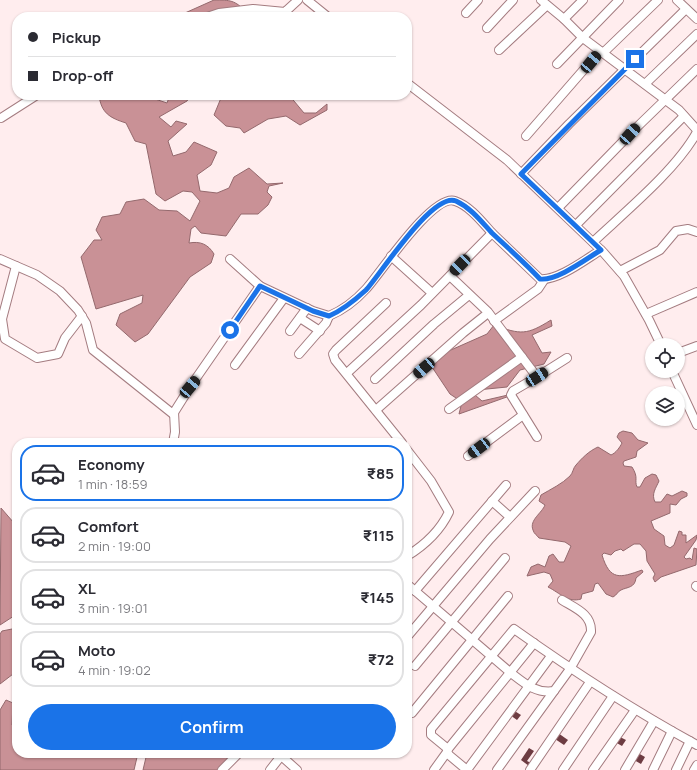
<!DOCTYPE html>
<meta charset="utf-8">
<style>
:root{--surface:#fff;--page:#f7f7f7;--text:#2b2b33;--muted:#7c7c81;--line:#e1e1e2;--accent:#1a73e8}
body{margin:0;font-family:Manrope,sans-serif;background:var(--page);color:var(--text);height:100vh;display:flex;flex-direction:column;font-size:15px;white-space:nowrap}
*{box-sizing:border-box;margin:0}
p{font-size:13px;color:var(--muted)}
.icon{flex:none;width:22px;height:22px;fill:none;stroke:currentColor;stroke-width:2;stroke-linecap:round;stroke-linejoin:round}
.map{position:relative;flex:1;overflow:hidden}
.details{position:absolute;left:12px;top:438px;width:400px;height:320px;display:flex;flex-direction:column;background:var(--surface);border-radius:16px;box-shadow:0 1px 3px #0004}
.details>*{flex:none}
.hud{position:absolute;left:12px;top:12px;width:400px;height:88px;border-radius:16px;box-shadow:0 1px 3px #0004;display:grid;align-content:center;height:88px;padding:0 16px;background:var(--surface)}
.tools{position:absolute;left:645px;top:338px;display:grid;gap:8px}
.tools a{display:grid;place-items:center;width:40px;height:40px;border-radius:50%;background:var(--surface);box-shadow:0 1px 3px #0004;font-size:20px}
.end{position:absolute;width:18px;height:18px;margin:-9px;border:5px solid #1a73e8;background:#fff;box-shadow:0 0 0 2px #fff}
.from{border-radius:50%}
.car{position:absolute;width:12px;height:24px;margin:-12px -6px;border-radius:5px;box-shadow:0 0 3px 1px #0007;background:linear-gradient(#222 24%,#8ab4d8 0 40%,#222 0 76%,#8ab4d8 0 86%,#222 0)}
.hud b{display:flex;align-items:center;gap:14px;height:38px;font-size:15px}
.hud b+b{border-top:1px solid var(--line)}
.hud i{width:10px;height:10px;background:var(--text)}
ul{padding:7px 0 0;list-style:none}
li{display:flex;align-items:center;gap:12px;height:56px;margin:0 8px 6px;padding:0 8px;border:2px solid var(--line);border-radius:16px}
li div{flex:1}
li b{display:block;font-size:15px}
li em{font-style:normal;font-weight:700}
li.active{border-color:var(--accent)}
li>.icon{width:36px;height:36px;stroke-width:1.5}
.button{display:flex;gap:8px;margin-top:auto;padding:8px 16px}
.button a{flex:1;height:46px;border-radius:24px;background:var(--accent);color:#fff;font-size:16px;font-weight:700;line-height:46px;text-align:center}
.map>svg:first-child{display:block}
.water{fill:#c99196;stroke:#94696d}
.building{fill:#6d3c42}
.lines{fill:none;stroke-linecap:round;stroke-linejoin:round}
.minor-casing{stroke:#a47c80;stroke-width:10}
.minor{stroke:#fff;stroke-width:8}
.route{stroke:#1a73e8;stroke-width:5}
</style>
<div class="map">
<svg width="697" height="770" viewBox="0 0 697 770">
<rect width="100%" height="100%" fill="#ffedee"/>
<g class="water">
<path d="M214,0C230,0 235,0 246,12L245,17H176Z"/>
<path d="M99,95H152L155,99L167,103L170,95H191L187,101L159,117L171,127L176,121L187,124L168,141L173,156L186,152L194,142L217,152L211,165L197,175L200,191L217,193L229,188L234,177L249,168L267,184L283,183L269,186L267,192L272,197L268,205L258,214H241L226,236L201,233L195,226L191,229L189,243C200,241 208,244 214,254L211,263L190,277L148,334L135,342L116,325L120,314L142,303L143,295L96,309L81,257L94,240H102L96,230L102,217L120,214L126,202L144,199L159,210L177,211L190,221L200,201L192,192L183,191L165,201L156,194L146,144L135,141L126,123C110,118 101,113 99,95Z"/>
<path d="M230,95H289L304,113H316L327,104V110L300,125L286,116L268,119L244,133L240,128L226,126L214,115L221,98Z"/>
<path d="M551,320L552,326L532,335L542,353L551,352L544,364L520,370L507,387L477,390L475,395L482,401L508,395L530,385L518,393L459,414L462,402L450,394L432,367L435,357L487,334L494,325C521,335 527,335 551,320Z"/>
<path d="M623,431L632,433L638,440L648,443L637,451L636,457L624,461L623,463L624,466L632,467C639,478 634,480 637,487H640L645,478L652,474L656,475L659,481C656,488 651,494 655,502H661L667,494L672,496L682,491L687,493V496L681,499L676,505L670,504V513L651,521L654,529L664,536L665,545L670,548L674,545L679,531L682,532V535H686V543L697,535L696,540L684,557L686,559L690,558L692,560L694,548L697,549L696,565L661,577L655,582L653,578L655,574L647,561L646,551L640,544H634L623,551L621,549L615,551L611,555L604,553L602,555C610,581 620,578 642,570L643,572L636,578C635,588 627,587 621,590C618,591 617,595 613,597L606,594L598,583L595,584L593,591L582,594L581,599C568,603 560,593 548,587L553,581L550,574L544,572L527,576L531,567L538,564L545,567L549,556L553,554L559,562H564L571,546L565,542L539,538C537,535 534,534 533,530C529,520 542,513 545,505L539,501L541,495C551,489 562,484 570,476C573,473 573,468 576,465C582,458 589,451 598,447L611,455C616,453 620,447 622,443L617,437L619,433Z"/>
<path d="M1,508L14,523H17V614L0,625Z"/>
<path d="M17,628V671L0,684V634L2,631Z"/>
<path d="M6,700L13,703L12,725H17V753H138L134,770H0V710Z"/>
<path d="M147,753H228L226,763L218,770H143Z"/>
</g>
<g class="building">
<path d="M513,710L521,715L517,720L510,715Z"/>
<path d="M558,733L568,740L564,745L555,739Z"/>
<path d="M618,736L626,740L622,746L615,742Z"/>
<path d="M529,748L534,751L527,761L531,763L529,766L521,760Z"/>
<path d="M638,753L645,757L641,764L634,760Z"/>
</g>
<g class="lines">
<g class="minor-casing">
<g id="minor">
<path d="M307,0L328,17"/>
<path d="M541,0L564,19L583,38L679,110L697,130"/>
<path d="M677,0L697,19"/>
<path d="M466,13L478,0"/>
<path d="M207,17L219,13L253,9L285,12L298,0"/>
<path d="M564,19L583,0"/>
<path d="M487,28L513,0"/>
<path d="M499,50L546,6"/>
<path d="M603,53L658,0"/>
<path d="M557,64L619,0"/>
<path d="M407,83L507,160L603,252L624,276L649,320L661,345"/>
<path d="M645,84L697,34"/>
<path d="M1,118L37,95"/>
<path d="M526,136L600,51"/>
<path d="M521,174L569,124L686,9"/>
<path d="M558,208L636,128L697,69"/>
<path d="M576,225L684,116"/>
<path d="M593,242C626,211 676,170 697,132"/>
<path d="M391,256L432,293"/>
<path d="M0,259L37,275L60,291L78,310L86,323L93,350L173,414L190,387L260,286L313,311L329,316C343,310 356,300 366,289C380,274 433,193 455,201C470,206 482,222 492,233"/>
<path d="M230,259L260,286"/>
<path d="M16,266L2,319L5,339L37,358L58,354L65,338L82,316"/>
<path d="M620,271L660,250L676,231L688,229L697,232"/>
<path d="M450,276L488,312L537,377L567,358"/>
<path d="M386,303L336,350L333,354L335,360L402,443"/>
<path d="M646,314L697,292"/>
<path d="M300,318L320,331"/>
<path d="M494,321L538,289L544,280"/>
<path d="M290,331L307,308"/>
<path d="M678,353L697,346"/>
<path d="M299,354L326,323L329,316"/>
<path d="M235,365L284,298"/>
<path d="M672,371L697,425"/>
<path d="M347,373L421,305L492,233L540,279C558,281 586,259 601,250"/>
<path d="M375,379L434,324L469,295"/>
<path d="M449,409L522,357"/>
<path d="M376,410L463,333L488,313"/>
<path d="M537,437L511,395L513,391L537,377"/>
<path d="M173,443L175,432L174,412"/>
<path d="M407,450L431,481L449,512C440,531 425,545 407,556"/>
<path d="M468,456L523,415"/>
<path d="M492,501L510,517"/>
<path d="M407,584L511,673C524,683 536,694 554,691L570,669L591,632C592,614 575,608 562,600"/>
<path d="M696,586L697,587"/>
<path d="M415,591L506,485"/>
<path d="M407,637L490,539L535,491"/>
<path d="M415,666L505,558"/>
<path d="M412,713L508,596"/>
<path d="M448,749L431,735V729L514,629C573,671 633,710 697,745"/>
<path d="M278,753L297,770"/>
<path d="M222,770L239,753"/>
<path d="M270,770L281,756"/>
<path d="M434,770L447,752"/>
<path d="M467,770L449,755L447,752L448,749L534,643"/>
<path d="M467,770L551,656"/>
<path d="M497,770L554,691"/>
<path d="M530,770L590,682"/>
<path d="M563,770L613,696"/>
<path d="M593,770L635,710"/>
<path d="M625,770L654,721"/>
<path d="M653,770L672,731"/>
<path d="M676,770L690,741"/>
<path d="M694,770L697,765"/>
</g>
</g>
<use href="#minor" class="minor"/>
</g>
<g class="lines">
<path class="route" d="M230,330L260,286L313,311L329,316C343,310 355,300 366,290C380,275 433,191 456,201C471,208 481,221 492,233C508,248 525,263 540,279C557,281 586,259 601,250L521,174L635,59"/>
</g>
</svg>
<div class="tools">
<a><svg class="icon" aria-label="locate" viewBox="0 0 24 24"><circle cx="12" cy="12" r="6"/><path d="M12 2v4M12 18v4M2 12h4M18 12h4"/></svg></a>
<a><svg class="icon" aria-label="layers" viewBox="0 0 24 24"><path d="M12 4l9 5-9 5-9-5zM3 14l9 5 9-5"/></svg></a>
</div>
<i class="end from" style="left:230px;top:330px"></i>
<i class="end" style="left:635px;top:59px"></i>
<i class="car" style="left:591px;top:62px;rotate:40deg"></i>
<i class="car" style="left:630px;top:134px;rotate:42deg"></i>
<i class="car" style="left:460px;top:265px;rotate:224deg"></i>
<i class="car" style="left:424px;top:368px;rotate:229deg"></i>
<i class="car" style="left:537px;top:377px;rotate:57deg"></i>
<i class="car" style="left:190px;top:387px;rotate:40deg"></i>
<i class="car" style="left:479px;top:448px;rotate:233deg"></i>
<div class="hud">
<b><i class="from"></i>Pickup</b>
<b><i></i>Drop-off</b>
</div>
<section class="details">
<ul>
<li class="active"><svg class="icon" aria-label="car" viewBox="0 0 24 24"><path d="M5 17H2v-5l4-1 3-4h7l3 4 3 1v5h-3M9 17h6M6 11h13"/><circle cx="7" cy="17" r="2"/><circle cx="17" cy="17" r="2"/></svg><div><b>Economy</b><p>1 min · 18:59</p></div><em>₹85</em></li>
<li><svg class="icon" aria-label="car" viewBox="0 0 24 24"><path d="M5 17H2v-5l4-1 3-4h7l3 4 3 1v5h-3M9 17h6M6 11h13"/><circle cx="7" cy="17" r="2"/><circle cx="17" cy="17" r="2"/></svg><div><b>Comfort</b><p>2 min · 19:00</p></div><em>₹115</em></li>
<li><svg class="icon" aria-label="car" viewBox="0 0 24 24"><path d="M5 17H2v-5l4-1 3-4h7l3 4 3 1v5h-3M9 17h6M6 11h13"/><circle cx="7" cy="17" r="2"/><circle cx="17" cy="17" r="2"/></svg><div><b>XL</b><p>3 min · 19:01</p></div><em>₹145</em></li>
<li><svg class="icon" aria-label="car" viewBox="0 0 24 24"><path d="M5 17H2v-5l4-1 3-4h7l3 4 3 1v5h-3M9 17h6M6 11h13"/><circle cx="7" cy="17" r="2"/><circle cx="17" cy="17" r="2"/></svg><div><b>Moto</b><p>4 min · 19:02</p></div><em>₹72</em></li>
</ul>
<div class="button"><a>Confirm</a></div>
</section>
</div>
